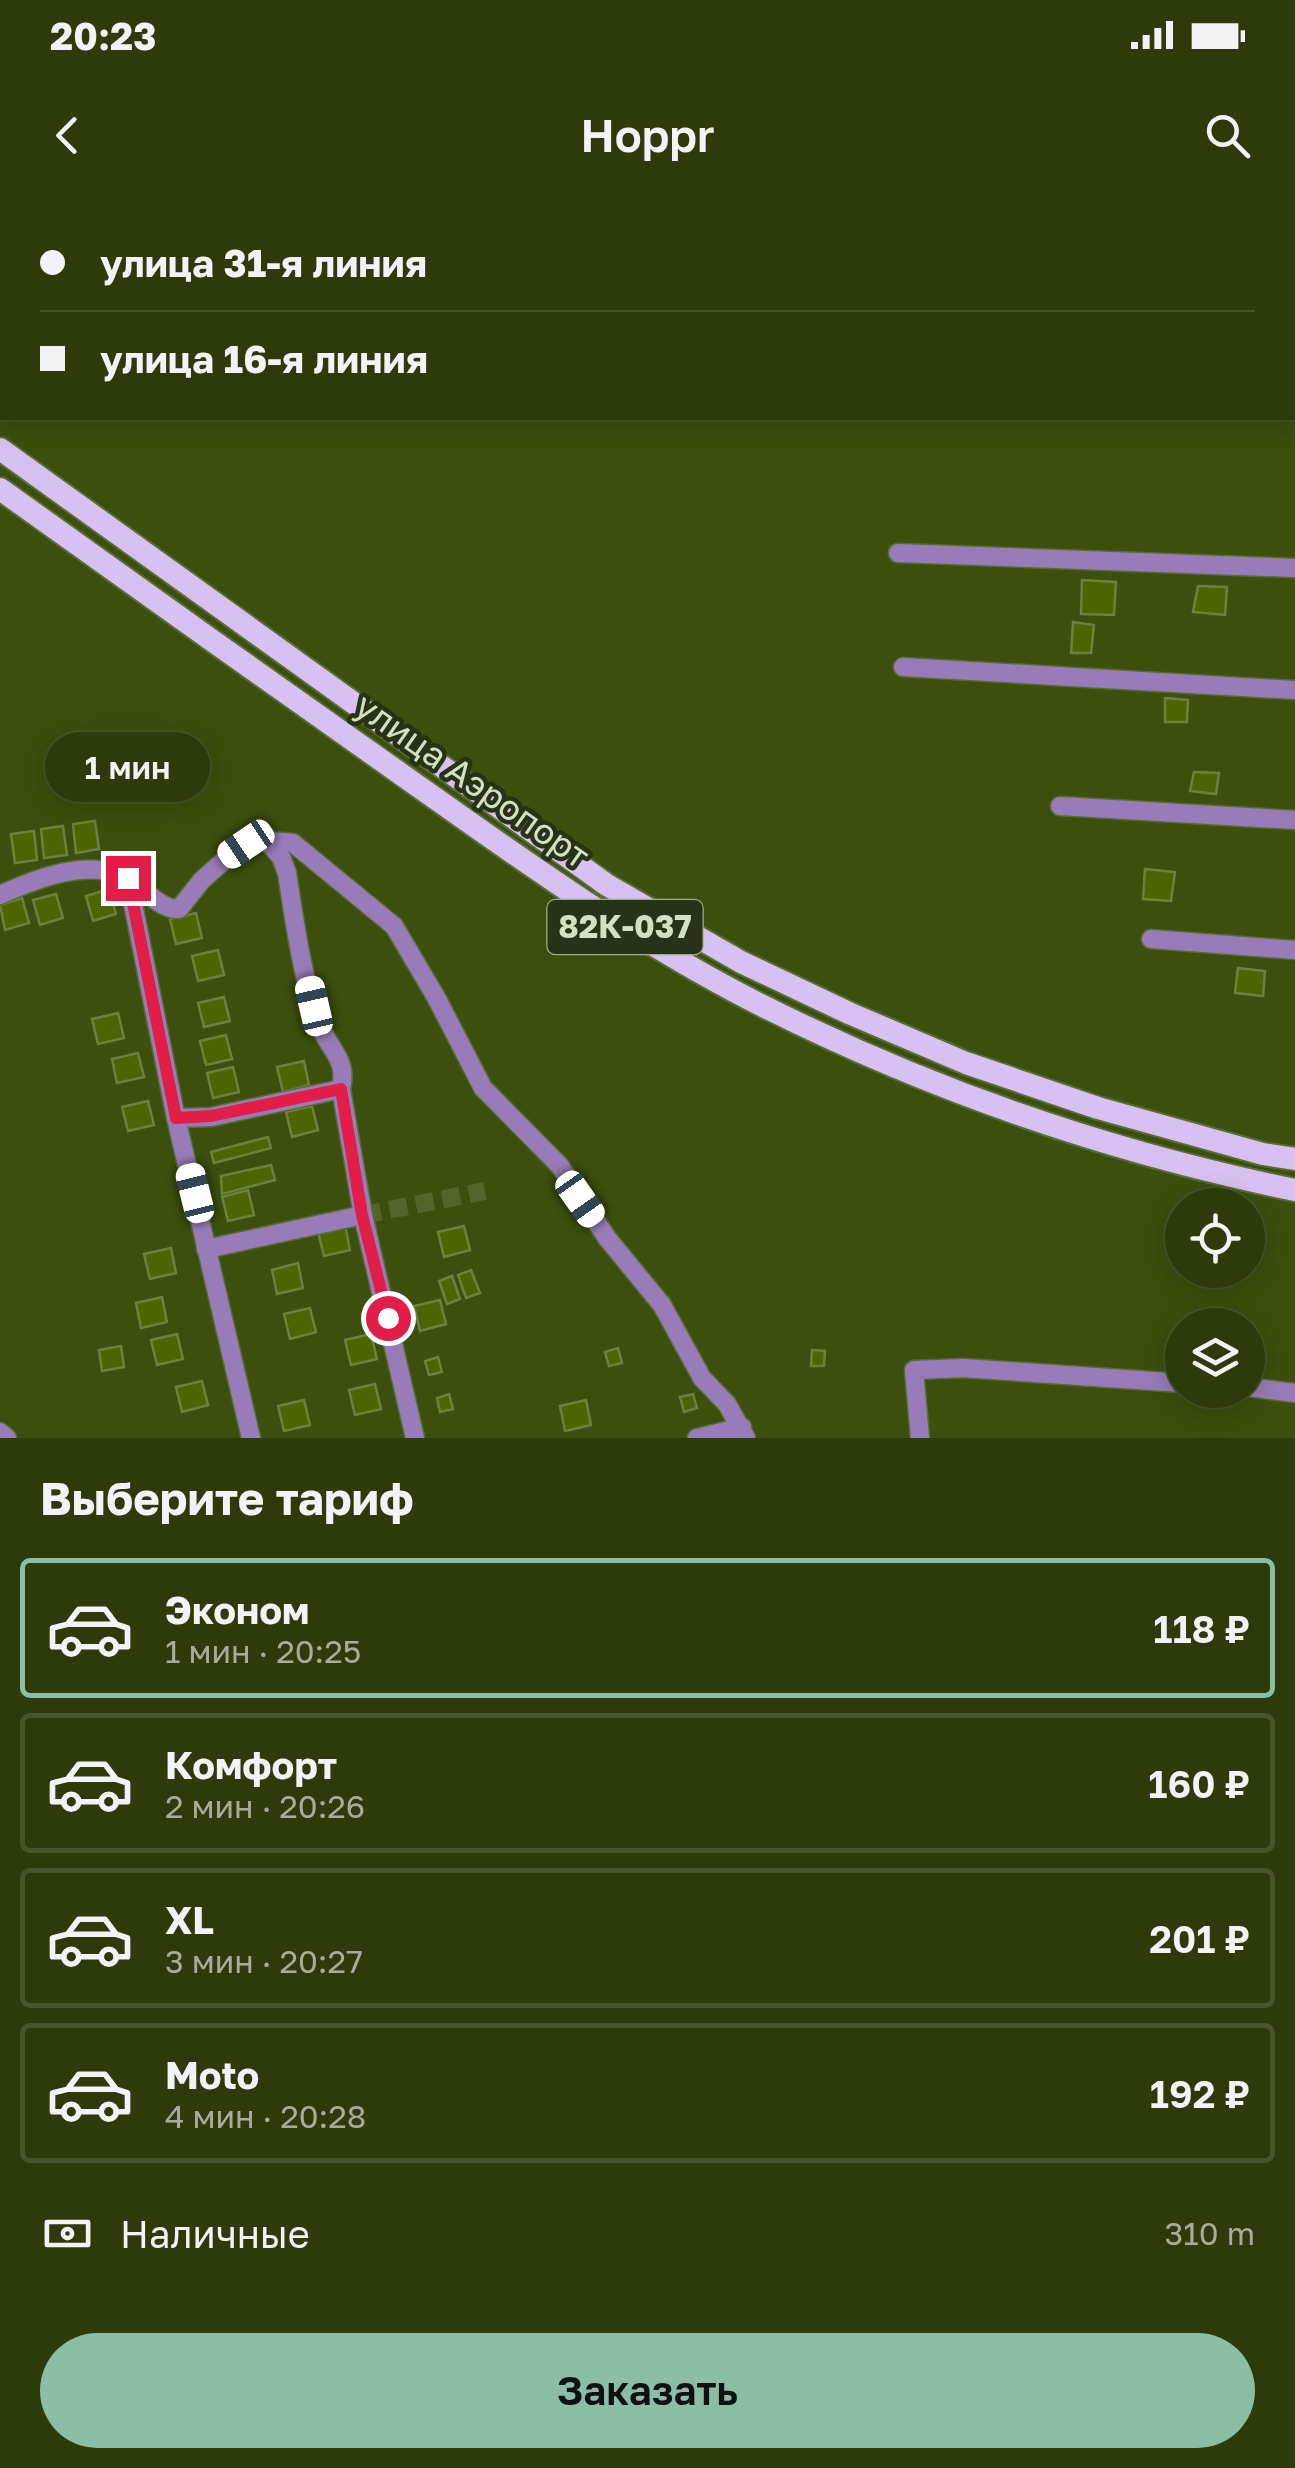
<!DOCTYPE html>
<html lang="ru">
<meta charset="utf-8">
<style>
:root{--surface:#2d3b0a;--page:#394618;--text:#f1f3f6;--muted:#a7ad9c;--line:#48552b;--accent:#8abfa5}
body{margin:0;font-family:"Golos Text",sans-serif;background:var(--page);color:var(--text);height:100vh;display:flex;flex-direction:column;font-size:38px;white-space:nowrap}
*{box-sizing:border-box;margin:0}
p{font-size:32px;color:var(--muted)}
.icon{flex:none;width:55px;height:55px;fill:none;stroke:currentColor;stroke-width:2;stroke-linecap:round;stroke-linejoin:round}
.map{position:relative;height:1238px;overflow:hidden}
.panel{display:flex;flex-direction:column;background:var(--surface);flex:1}
.panel>*{flex:none}
.top-card{position:absolute;left:0px;top:0px;width:1295px;height:220px;box-shadow:0 5px 25px #0003,0 0 0 2px var(--line);display:grid;align-content:center;height:220px;padding:0 40px;background:var(--surface)}
.buttons{position:absolute;left:1165px;top:988px;display:grid;gap:20px}
.buttons a{display:grid;place-items:center;width:100px;height:100px;border-radius:50%;background:var(--surface);box-shadow:0 5px 25px #0003,0 0 0 2px var(--line);font-size:50px}
.end{position:absolute;width:45px;height:45px;margin:-22px;border:12px solid #e11d48;background:#fff;box-shadow:0 0 0 5px #fff}
.from{border-radius:50%}
.bubble{position:absolute;height:70px;border-radius:35px;background:var(--surface);box-shadow:0 5px 25px #0003,0 0 0 2px var(--line);font-size:32px;font-weight:600;line-height:70px;text-align:center}
.car{position:absolute;width:30px;height:60px;margin:-30px -15px;border-radius:12px;box-shadow:0 0 8px 2px #0007;background:linear-gradient(#fff 24%,#345 0 40%,#fff 0 76%,#345 0 86%,#fff 0)}
.top-card b{display:flex;align-items:center;gap:35px;height:95px;font-size:38px}
.top-card b+b{border-top:2px solid var(--line)}
.top-card i{width:25px;height:25px;background:var(--text)}
ul{padding:0;list-style:none}
li{display:flex;align-items:center;gap:30px;height:140px;margin:0 20px 15px;padding:0 20px;border:5px solid var(--line);border-radius:10px}
li div{flex:1}
li b{display:block;font-size:38px}
li em{font-style:normal;font-weight:600}
li.current{border-color:var(--accent)}
li>.icon{width:90px;height:90px;stroke-width:1.5}
h2{padding:0 40px;font-size:45px;line-height:120px}
.pay{display:flex;align-items:center;gap:25px;height:110px;padding:0 40px;font-size:38px}
.pay p{margin-inline-start:auto}
.button{display:flex;gap:20px;margin-top:auto;padding:20px 40px}
.button a{flex:1;height:115px;border-radius:60px;background:var(--accent);color:#111;font-size:40px;font-weight:600;line-height:115px;text-align:center}
.status{display:flex;justify-content:space-between;align-items:center;height:70px;padding:0 50px;background:var(--surface);direction:ltr}
.status svg{height:28px;fill:currentColor}
header{display:flex;justify-content:space-between;align-items:center;height:130px;padding:0 40px;background:var(--surface);font-size:45px;font-weight:600}
.map>svg:first-child{display:block}
.building{fill:#4c6500;stroke:#6b8142;stroke-width:2.5}
.lines{fill:none;stroke-linecap:round;stroke-linejoin:round}
.minor-tunnel{stroke:#536528;stroke-width:18;stroke-dasharray:18 9;stroke-linecap:butt}
.minor-casing{stroke:#5a6c31;stroke-width:21}
.major-casing{stroke:#5a6c31;stroke-width:26}
.minor{stroke:#987cb9;stroke-width:18}
.major{stroke:#d7c1f2;stroke-width:22}
.route{stroke:#e11d48;stroke-width:12}
.labels{text-anchor:middle;stroke-width:9;stroke-linejoin:round;paint-order:stroke}
.shield{fill:#283217;stroke:#a0ac8d;stroke-width:2.5}
.shield-label{font-size:32px;font-weight:bold;fill:#d4e1c0}
.street-label{font-size:35px;fill:#d4e1c0;stroke:#283217}
</style>
<div class="status"><b>20:23</b><svg viewBox="0 0 49 12"><path d="M0 12V9h3v3zM5 12V6h3v6zM10 12V3h3v9zM15 12V0h3v12zM26 1h20v11H26zM47 4h2v5h-2z"/></svg></div>
<header><svg class="icon" aria-label="back" viewBox="0 0 24 24"><path d="M15 5l-7 7 7 7"/></svg>Hoppr<svg class="icon" aria-label="search" viewBox="0 0 24 24"><circle cx="10" cy="10" r="6"/><path d="M15 15l6 6"/></svg></header>
<div class="map">
<svg width="1295" height="1238" viewBox="0 0 1295 1238">
<rect width="100%" height="100%" fill="#3c4f0d"/>
<g class="building">
<path d="M1082,380L1116,382L1114,415L1081,414Z"/>
<path d="M1198,386L1227,387L1225,415L1193,412Z"/>
<path d="M1073,422L1094,425L1091,453H1071Z"/>
<path d="M1165,498L1188,500L1187,522H1165Z"/>
<path d="M1194,572L1219,573L1216,594L1190,591Z"/>
<path d="M95,621L99,649L76,653L73,624Z"/>
<path d="M63,626L67,655L44,658L41,629Z"/>
<path d="M34,631L37,660L15,663L11,634Z"/>
<path d="M1145,669L1175,672L1171,701L1143,699Z"/>
<path d="M109,689L116,714L93,721L86,696Z"/>
<path d="M56,694L63,718L40,725L33,700Z"/>
<path d="M22,698L29,723L5,730L0,705Z"/>
<path d="M196,713L202,738L176,744L170,719Z"/>
<path d="M218,750L224,775L198,781L192,756Z"/>
<path d="M1238,768L1265,771L1263,796L1235,793Z"/>
<path d="M224,797L230,821L204,827L198,803Z"/>
<path d="M118,813L124,838L98,844L92,819Z"/>
<path d="M226,835L232,859L206,865L200,841Z"/>
<path d="M138,853L144,877L117,883L112,859Z"/>
<path d="M304,861L309,885L283,892L277,867Z"/>
<path d="M233,867L239,892L213,898L207,873Z"/>
<path d="M148,901L154,925L128,931L122,907Z"/>
<path d="M312,906L318,930L292,937L286,912Z"/>
<path d="M268,937L271,948L214,963L211,952Z"/>
<path d="M271,965L275,980L222,994L221,976Z"/>
<path d="M248,990L254,1015L228,1021L222,997Z"/>
<path d="M345,1025L350,1050L324,1056L318,1032Z"/>
<path d="M464,1026L470,1050L444,1057L438,1032Z"/>
<path d="M171,1048L176,1073L150,1079L144,1054Z"/>
<path d="M298,1063L303,1088L277,1094L272,1070Z"/>
<path d="M471,1070L480,1093L466,1098L458,1075Z"/>
<path d="M452,1076L460,1099L447,1104L439,1081Z"/>
<path d="M162,1097L167,1122L141,1128L136,1103Z"/>
<path d="M440,1100L446,1124L420,1131L414,1106Z"/>
<path d="M310,1108L316,1132L290,1139L284,1114Z"/>
<path d="M177,1134L183,1159L157,1165L151,1140Z"/>
<path d="M371,1134L377,1159L351,1165L345,1140Z"/>
<path d="M121,1146L124,1167L102,1171L99,1150Z"/>
<path d="M618,1148L622,1163L609,1166L605,1152Z"/>
<path d="M812,1150L825,1151L824,1166H811Z"/>
<path d="M438,1157L442,1172L429,1175L425,1161Z"/>
<path d="M202,1181L208,1205L182,1212L176,1187Z"/>
<path d="M375,1184L381,1209L355,1215L349,1190Z"/>
<path d="M449,1194L453,1209L440,1212L437,1198Z"/>
<path d="M693,1194L697,1208L684,1212L680,1197Z"/>
<path d="M304,1200L310,1225L284,1231L278,1206Z"/>
<path d="M586,1200L591,1225L565,1231L560,1206Z"/>
</g>
<g class="lines">
<path class="minor-tunnel" d="M363,1015L485,991"/>
<g class="minor-casing">
<g id="minor">
<path d="M1032,2V0"/>
<path d="M898,353L1295,368"/>
<path d="M903,467L1295,490"/>
<path d="M1060,606L1295,620"/>
<path d="M267,641L281,657L287,673C294,718 303,784 320,826C330,851 348,859 341,889L363,1015L415,1238"/>
<path d="M128,679L176,918L251,1238"/>
<path d="M0,695C35,679 90,657 127,678C143,687 160,710 179,709L202,680L228,657L257,640L293,643L394,726L436,797L483,888L560,966L607,1038L662,1105L702,1178L727,1204L746,1238"/>
<path d="M1151,739L1295,750"/>
<path d="M176,918L211,917L341,889"/>
<path d="M206,1049L363,1015"/>
<path d="M1248,1187L1295,1193"/>
<path d="M0,1232L7,1238"/>
<path d="M697,1238L742,1227"/>
<path d="M920,1238L914,1170L963,1168L1182,1183"/>
</g>
</g>
<g class="major-casing">
<g id="major">
<path d="M0,249L607,685L741,762L851,814L966,863L1098,908L1263,954L1295,959"/>
<path d="M0,289C126,380 254,470 381,560C503,646 622,734 755,802C925,888 1109,952 1295,990"/>
</g>
</g>
<use href="#minor" class="minor"/>
<use href="#major" class="major"/>
</g>
<g class="lines">
<path class="route" d="M128,678L176,918L211,916L341,889L362,1015L388,1118"/>
</g>
<g class="labels">
<rect class="shield" x="547.5" y="700" width="155" height="54" rx="8"/>
<g class="shield-label">
<text x="625" y="738">82К-037</text>
</g>
<g class="street-label">
<text transform="translate(472 581) rotate(35)" y="12">улица Аэропорт</text>
</g>
</g>
</svg>
<div class="buttons">
<a><svg class="icon" aria-label="locate" viewBox="0 0 24 24"><circle cx="12" cy="12" r="6"/><path d="M12 2v4M12 18v4M2 12h4M18 12h4"/></svg></a>
<a><svg class="icon" aria-label="layers" viewBox="0 0 24 24"><path d="M12 4l9 5-9 5-9-5zM3 14l9 5 9-5"/></svg></a>
</div>
<i class="end from" style="left:388px;top:1118px"></i>
<i class="end" style="left:128px;top:678px"></i>
<div class="bubble" style="left:45px;top:532px;width:165px">1 мин</div>
<i class="car" style="left:246px;top:644px;rotate:236deg"></i>
<i class="car" style="left:314px;top:806px;rotate:347deg"></i>
<i class="car" style="left:195px;top:993px;rotate:346deg"></i>
<i class="car" style="left:580px;top:999px;rotate:145deg"></i>
<div class="top-card">
<b><i class="from"></i>улица 31-я линия</b>
<b><i></i>улица 16-я линия</b>
</div>
</div>
<section class="panel">
<h2>Выберите тариф</h2>
<ul>
<li class="current"><svg class="icon" aria-label="car" viewBox="0 0 24 24"><path d="M5 17H2v-5l4-1 3-4h7l3 4 3 1v5h-3M9 17h6M6 11h13"/><circle cx="7" cy="17" r="2"/><circle cx="17" cy="17" r="2"/></svg><div><b>Эконом</b><p>1 мин · 20:25</p></div><em>118 ₽</em></li>
<li><svg class="icon" aria-label="car" viewBox="0 0 24 24"><path d="M5 17H2v-5l4-1 3-4h7l3 4 3 1v5h-3M9 17h6M6 11h13"/><circle cx="7" cy="17" r="2"/><circle cx="17" cy="17" r="2"/></svg><div><b>Комфорт</b><p>2 мин · 20:26</p></div><em>160 ₽</em></li>
<li><svg class="icon" aria-label="car" viewBox="0 0 24 24"><path d="M5 17H2v-5l4-1 3-4h7l3 4 3 1v5h-3M9 17h6M6 11h13"/><circle cx="7" cy="17" r="2"/><circle cx="17" cy="17" r="2"/></svg><div><b>XL</b><p>3 мин · 20:27</p></div><em>201 ₽</em></li>
<li><svg class="icon" aria-label="car" viewBox="0 0 24 24"><path d="M5 17H2v-5l4-1 3-4h7l3 4 3 1v5h-3M9 17h6M6 11h13"/><circle cx="7" cy="17" r="2"/><circle cx="17" cy="17" r="2"/></svg><div><b>Moto</b><p>4 мин · 20:28</p></div><em>192 ₽</em></li>
</ul>
<div class="pay"><svg class="icon" aria-label="cash" viewBox="0 0 24 24"><path d="M3 7h18v10H3z"/><circle cx="12" cy="12" r="2"/></svg>Наличные<p>310 m</p></div>
<div class="button"><a>Заказать</a></div>
</section>
